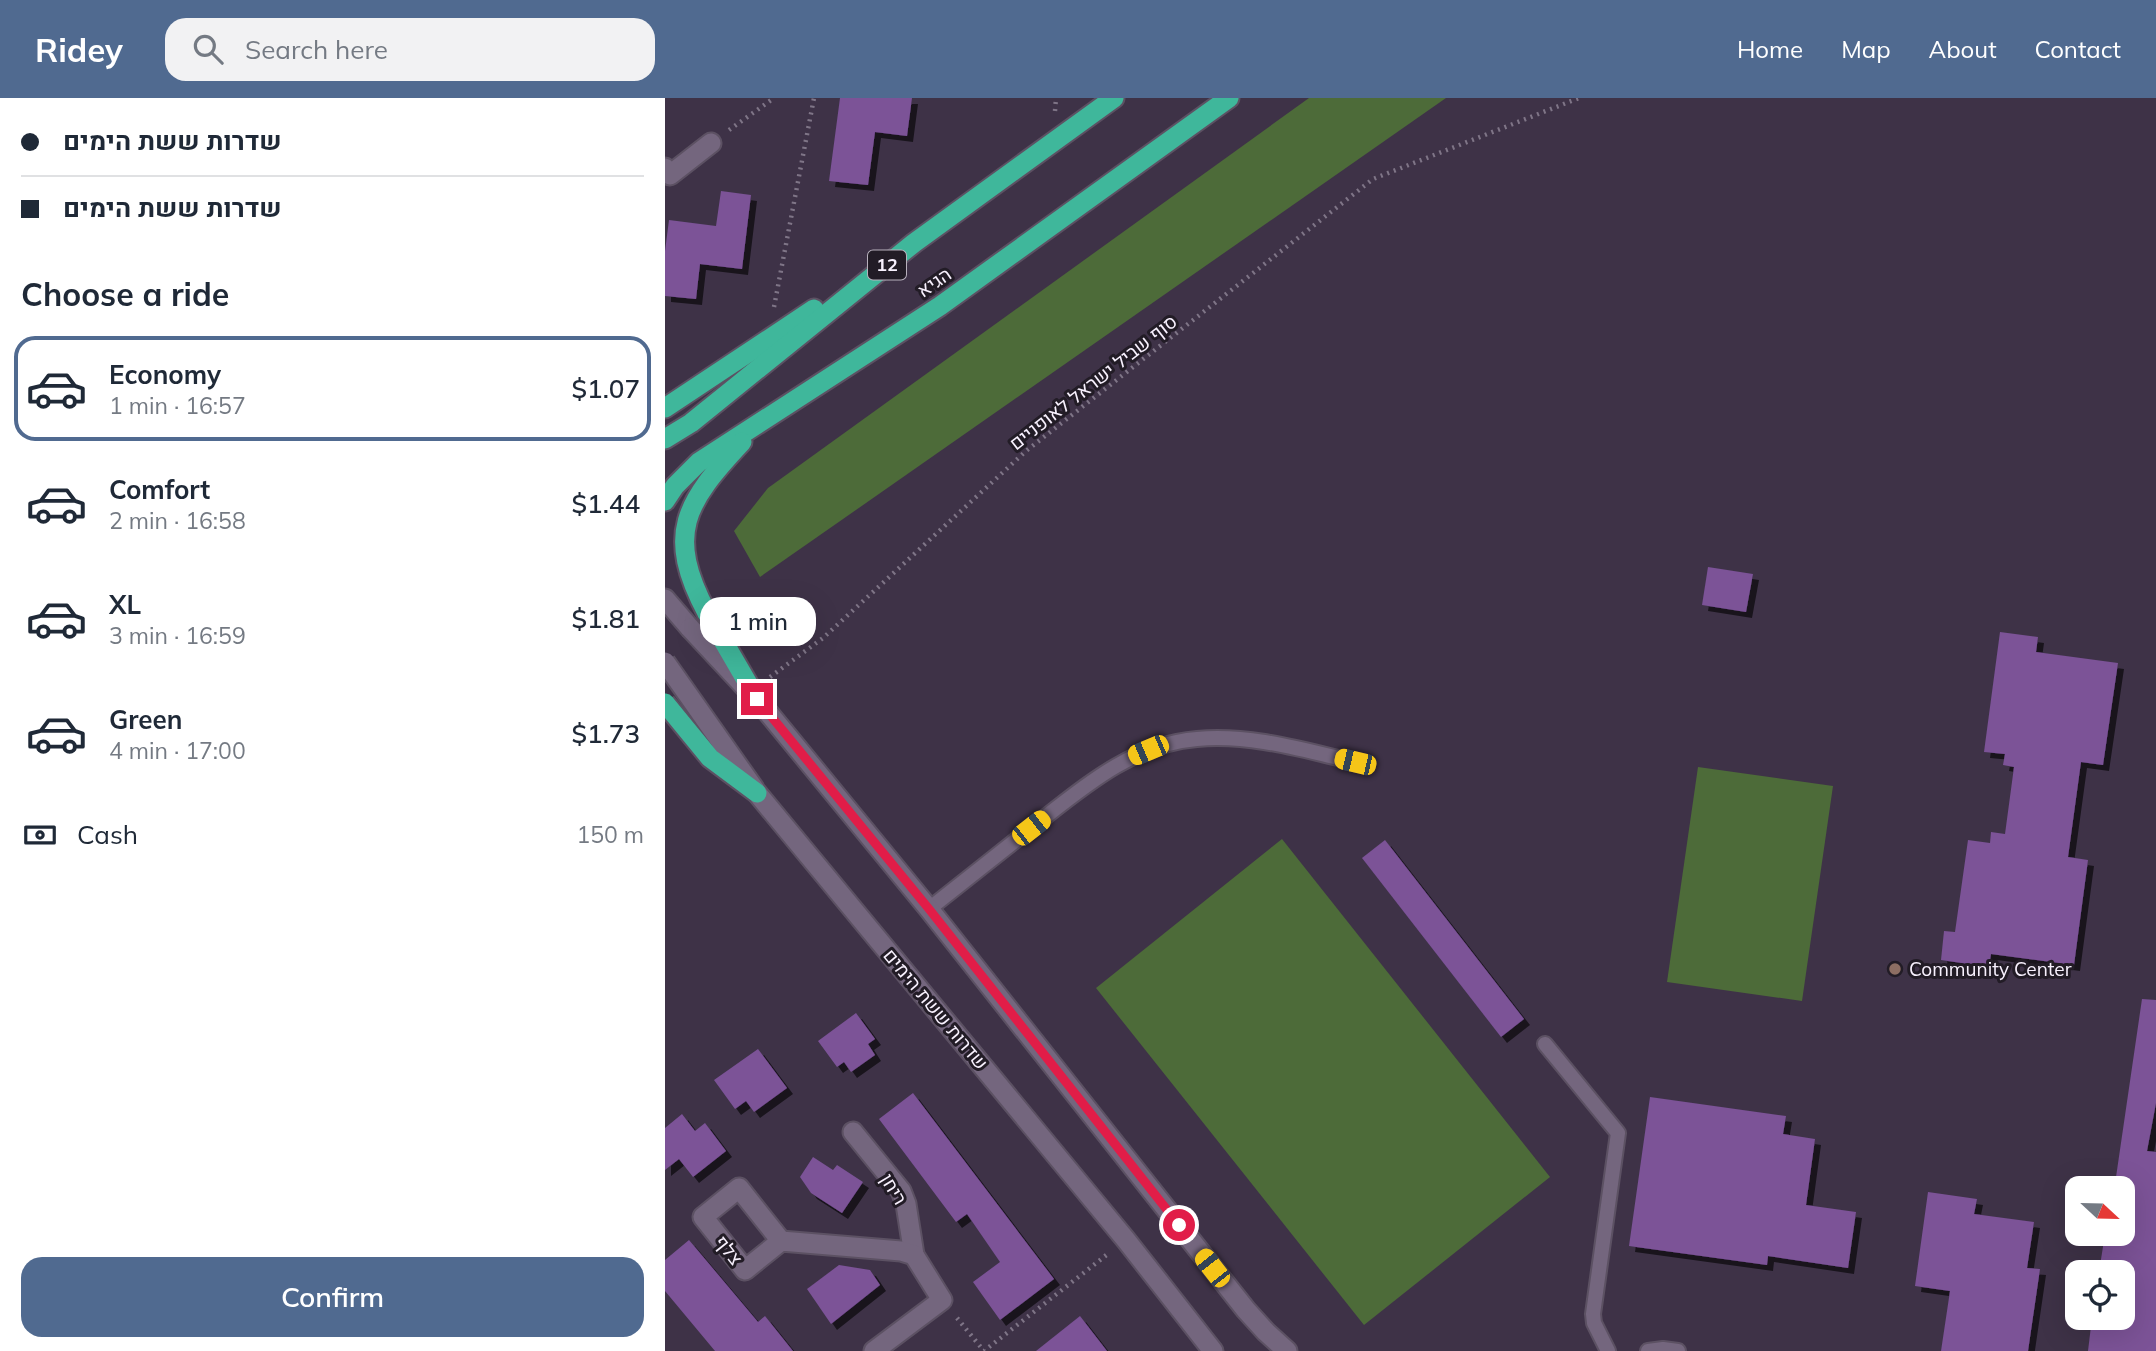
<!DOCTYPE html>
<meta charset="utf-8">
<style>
:root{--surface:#fff;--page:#f2f2f3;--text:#1f2937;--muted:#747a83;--line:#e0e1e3;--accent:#506a90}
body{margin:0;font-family:Mulish,Heebo,sans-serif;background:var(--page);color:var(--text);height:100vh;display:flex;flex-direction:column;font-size:26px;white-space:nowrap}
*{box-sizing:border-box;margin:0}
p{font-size:23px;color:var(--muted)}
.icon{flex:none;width:38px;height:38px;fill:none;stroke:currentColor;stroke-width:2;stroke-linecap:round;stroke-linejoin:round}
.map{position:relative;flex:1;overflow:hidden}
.details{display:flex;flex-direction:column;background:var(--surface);width:665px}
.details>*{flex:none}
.top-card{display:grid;align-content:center;height:154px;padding:0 21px;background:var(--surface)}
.needle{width:46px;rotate:112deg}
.controls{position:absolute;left:1400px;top:1078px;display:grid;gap:14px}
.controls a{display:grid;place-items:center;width:70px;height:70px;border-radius:14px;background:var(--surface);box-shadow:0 7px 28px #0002;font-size:35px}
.end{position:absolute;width:32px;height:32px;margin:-16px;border:9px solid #e11d48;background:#fff;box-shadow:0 0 0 4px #fff}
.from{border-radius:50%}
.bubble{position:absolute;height:49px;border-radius:21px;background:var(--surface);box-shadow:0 7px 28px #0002;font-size:23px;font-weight:600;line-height:49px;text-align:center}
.car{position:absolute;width:21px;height:42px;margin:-21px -10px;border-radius:9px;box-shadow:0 0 5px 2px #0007;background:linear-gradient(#f5c518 24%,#345 0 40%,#f5c518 0 76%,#345 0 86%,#f5c518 0)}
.top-card b{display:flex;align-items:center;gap:24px;height:66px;font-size:26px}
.top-card b+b{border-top:2px solid var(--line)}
.top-card i{width:18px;height:18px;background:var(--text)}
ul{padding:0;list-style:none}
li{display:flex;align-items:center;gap:21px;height:105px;margin:0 14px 10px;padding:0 7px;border:4px solid transparent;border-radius:21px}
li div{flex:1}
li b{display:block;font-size:26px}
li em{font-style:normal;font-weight:600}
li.active{border-color:var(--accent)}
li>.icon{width:63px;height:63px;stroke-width:1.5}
h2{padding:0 21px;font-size:32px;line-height:84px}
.pay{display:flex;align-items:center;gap:18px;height:77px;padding:0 21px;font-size:26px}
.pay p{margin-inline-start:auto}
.primary-button{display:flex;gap:14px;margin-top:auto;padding:14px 21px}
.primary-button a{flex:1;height:80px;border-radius:21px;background:var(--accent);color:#fff;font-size:28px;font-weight:600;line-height:80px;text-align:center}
header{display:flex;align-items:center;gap:42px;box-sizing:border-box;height:98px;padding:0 35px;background:var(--accent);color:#fff}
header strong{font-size:33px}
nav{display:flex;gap:38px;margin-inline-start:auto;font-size:24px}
.search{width:490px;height:63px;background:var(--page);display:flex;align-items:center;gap:18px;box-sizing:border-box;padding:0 24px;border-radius:21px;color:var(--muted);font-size:26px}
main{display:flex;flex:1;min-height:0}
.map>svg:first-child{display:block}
.green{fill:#4d6b39}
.building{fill:#7b5297;filter:url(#shadow)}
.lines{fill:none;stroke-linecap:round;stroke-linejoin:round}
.service-casing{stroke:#5c5163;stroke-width:18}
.minor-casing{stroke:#5c5163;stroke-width:23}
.secondary-casing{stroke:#5c5163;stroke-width:23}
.trunk-casing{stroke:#5c5163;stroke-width:23}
.path{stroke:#7f7587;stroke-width:4.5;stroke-dasharray:2 5;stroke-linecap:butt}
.service{stroke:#74667e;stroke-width:14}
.minor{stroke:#74667e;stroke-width:19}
.secondary{stroke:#74667e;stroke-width:19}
.trunk{stroke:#3fb79b;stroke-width:19}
.secondary-bridge-casing{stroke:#5c5163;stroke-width:23;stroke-linecap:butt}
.trunk-bridge-casing{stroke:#5c5163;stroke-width:23;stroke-linecap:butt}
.secondary-bridge{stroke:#74667e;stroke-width:19}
.trunk-bridge{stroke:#3fb79b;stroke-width:19}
.route{stroke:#e11d48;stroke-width:9}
.education-dot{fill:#8d6e63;stroke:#221c26;stroke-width:2.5}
.labels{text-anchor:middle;stroke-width:6;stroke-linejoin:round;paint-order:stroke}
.shield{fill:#221c26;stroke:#b8b1bd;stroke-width:2}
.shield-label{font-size:18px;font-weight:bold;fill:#f8f1fe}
.street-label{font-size:19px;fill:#f8f1fe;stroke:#221c26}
.poi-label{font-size:19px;fill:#f8f1fe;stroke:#221c26;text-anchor:start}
</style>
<header>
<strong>Ridey</strong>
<div class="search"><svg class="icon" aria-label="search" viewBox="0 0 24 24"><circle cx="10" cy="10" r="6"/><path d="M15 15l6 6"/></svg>Search here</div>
<nav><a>Home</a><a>Map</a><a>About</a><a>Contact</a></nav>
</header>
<main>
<section class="details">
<div class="top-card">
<b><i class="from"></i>שדרות ששת הימים</b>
<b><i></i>שדרות ששת הימים</b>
</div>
<h2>Choose a ride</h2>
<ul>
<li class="active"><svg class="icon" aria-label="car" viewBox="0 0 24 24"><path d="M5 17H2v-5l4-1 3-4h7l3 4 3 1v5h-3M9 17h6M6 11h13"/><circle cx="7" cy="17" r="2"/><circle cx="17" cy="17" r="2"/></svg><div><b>Economy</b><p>1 min · 16:57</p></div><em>$1.07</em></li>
<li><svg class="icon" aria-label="car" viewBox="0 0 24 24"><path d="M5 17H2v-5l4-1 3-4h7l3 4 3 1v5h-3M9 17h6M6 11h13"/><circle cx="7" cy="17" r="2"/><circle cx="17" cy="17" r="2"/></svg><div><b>Comfort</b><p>2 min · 16:58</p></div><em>$1.44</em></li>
<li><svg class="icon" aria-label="car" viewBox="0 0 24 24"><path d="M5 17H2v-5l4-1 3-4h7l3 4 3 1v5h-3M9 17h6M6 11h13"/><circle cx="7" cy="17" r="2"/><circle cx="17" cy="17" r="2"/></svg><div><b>XL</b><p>3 min · 16:59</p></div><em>$1.81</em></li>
<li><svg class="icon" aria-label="car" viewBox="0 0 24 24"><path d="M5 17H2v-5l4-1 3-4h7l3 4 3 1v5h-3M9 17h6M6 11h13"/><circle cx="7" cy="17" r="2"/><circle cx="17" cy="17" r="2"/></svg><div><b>Green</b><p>4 min · 17:00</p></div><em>$1.73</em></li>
</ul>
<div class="pay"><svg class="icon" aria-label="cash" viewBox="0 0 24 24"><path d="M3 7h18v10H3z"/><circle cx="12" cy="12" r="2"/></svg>Cash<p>150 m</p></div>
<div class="primary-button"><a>Confirm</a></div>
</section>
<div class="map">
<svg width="1491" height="1253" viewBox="0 0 1491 1253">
<defs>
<filter id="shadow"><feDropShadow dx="6" dy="6" stdDeviation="0" flood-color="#0009"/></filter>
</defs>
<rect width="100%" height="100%" fill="#3e3247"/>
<g class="green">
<path d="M644,0H781L95,479L69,433L103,390Z"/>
<path d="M1033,669L1168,688L1137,903L1002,884Z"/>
<path d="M617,741L885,1079L699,1227L431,890Z"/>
</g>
<g class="building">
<path d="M175,0H247L242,38L210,34L203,87L164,83Z"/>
<path d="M56,93L86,97L77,171L35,166L31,201L0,198V153L4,122L51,128Z"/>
<path d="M1043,469L1088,476L1081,514L1037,507Z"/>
<path d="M1335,534L1373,539L1371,554L1453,565L1438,667L1416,664L1403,759L1423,762L1409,867L1326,856L1324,869L1276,862L1279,833L1290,834L1303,742L1325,745L1326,734L1340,736L1349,669L1338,667L1340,656L1319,654Z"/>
<path d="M720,742L859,921L836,939L697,760Z"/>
<path d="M1477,901L1491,902V1005L1482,1053L1491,1054V1253H1423L1427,1220H1458V1174H1434L1440,1136H1458V1087L1450,1086Z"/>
<path d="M191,915L210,941L203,946L210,957L186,974L179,964L172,969L153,943Z"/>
<path d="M93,951L122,990L89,1014L81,1003L70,1011L49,982Z"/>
<path d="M248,995L389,1181L335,1222L308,1184L335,1164L302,1116L291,1124L214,1021Z"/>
<path d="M985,999L1121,1018L1118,1036L1150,1041L1141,1107L1191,1114L1183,1170L1103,1158L1102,1167L964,1148Z"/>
<path d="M17,1016L30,1033L40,1025L61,1053L28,1079L14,1061L0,1072V1030Z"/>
<path d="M148,1059L168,1072L172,1067L198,1084L177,1115L146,1095L135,1079Z"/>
<path d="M1263,1094L1312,1101L1309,1116L1369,1124L1362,1170L1375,1171L1363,1253H1276L1285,1193L1250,1188Z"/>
<path d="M24,1142L93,1224L100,1218L128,1253H50L0,1193V1162Z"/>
<path d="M174,1167L205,1172L215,1187L166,1226L142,1191Z"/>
<path d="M415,1218L442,1253H371Z"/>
</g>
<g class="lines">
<g class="service-casing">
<g id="service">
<path d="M264,811C298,784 331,758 365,731C415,692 466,646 532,641C586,636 638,652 690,664"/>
<path d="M880,946L953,1035L928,1216L929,1225L943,1253"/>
<path d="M983,1253L998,1251L1013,1253"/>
</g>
</g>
<g class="minor-casing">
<g id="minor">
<path d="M0,70L5,77L46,45"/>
<path d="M188,1034L236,1093L241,1106L249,1157"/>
<path d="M116,1143L74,1090L38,1119L80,1172L116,1143L236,1153L249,1157L277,1202L209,1253"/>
</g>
</g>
<g class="secondary-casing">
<g id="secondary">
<path d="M0,501L25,530"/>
<path d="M92,601L264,811L581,1212L601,1234L622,1253"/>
<path d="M92,695L461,1142L548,1253"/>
</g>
</g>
<g class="trunk-casing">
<g id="trunk">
<path d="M0,310L149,211"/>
<path d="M0,341L26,325L249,145L449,0"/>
<path d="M0,403L10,388L34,364L275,208L564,0"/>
<path d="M42,515C0,436 20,405 77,344"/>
</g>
</g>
<g class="path">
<path d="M390,13L391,0"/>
<path d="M64,32L109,0"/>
<path d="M109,209L149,0"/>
<path d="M105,579L158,540L361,353L708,81L914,0"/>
<path d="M292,1220L319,1253L444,1155"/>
</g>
<use href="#service" class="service"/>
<use href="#minor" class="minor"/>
<use href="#secondary" class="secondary"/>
<use href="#trunk" class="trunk"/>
<g class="secondary-bridge-casing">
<g id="secondary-bridge">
<path d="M25,530L81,590"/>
<path d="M0,564L90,692"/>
</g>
</g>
<g class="trunk-bridge-casing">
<g id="trunk-bridge">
<path d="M42,515L92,601"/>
<path d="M0,605L45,660L92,695"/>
</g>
</g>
<use href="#secondary-bridge" class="secondary-bridge"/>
<use href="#trunk-bridge" class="trunk-bridge"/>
</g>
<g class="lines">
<path class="route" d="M92,601L264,811L514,1127"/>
</g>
<circle class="education-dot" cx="1230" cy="871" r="7"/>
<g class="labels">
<rect class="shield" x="203" y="152.5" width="38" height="29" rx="5"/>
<g class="shield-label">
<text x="222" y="173">12</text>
</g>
<g class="street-label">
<text transform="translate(269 184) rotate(-35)" y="7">הגיא</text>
<text transform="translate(428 284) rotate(-38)" y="7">סוף שביל ישראל לאופניים</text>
<text transform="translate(271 911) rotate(50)" y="7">שדרות ששת הימים</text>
<text transform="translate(229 1091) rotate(59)" y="7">ריחן</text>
<text transform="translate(64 1152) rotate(52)" y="7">צלף</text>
</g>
<g class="poi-label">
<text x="1244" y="878">Community Center</text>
</g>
</g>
</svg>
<div class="controls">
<a><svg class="needle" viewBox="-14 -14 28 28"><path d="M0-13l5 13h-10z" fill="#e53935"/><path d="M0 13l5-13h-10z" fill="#747a83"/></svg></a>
<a><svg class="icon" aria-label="locate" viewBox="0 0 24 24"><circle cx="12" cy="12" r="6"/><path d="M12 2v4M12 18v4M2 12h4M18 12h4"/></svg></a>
</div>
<i class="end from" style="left:514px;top:1127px"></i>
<i class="end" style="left:92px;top:601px"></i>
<div class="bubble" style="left:35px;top:499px;width:116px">1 min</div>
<i class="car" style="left:483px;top:652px;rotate:247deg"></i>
<i class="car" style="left:690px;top:664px;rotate:283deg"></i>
<i class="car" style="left:366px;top:730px;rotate:52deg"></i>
<i class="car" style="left:547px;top:1170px;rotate:322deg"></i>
</div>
</main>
